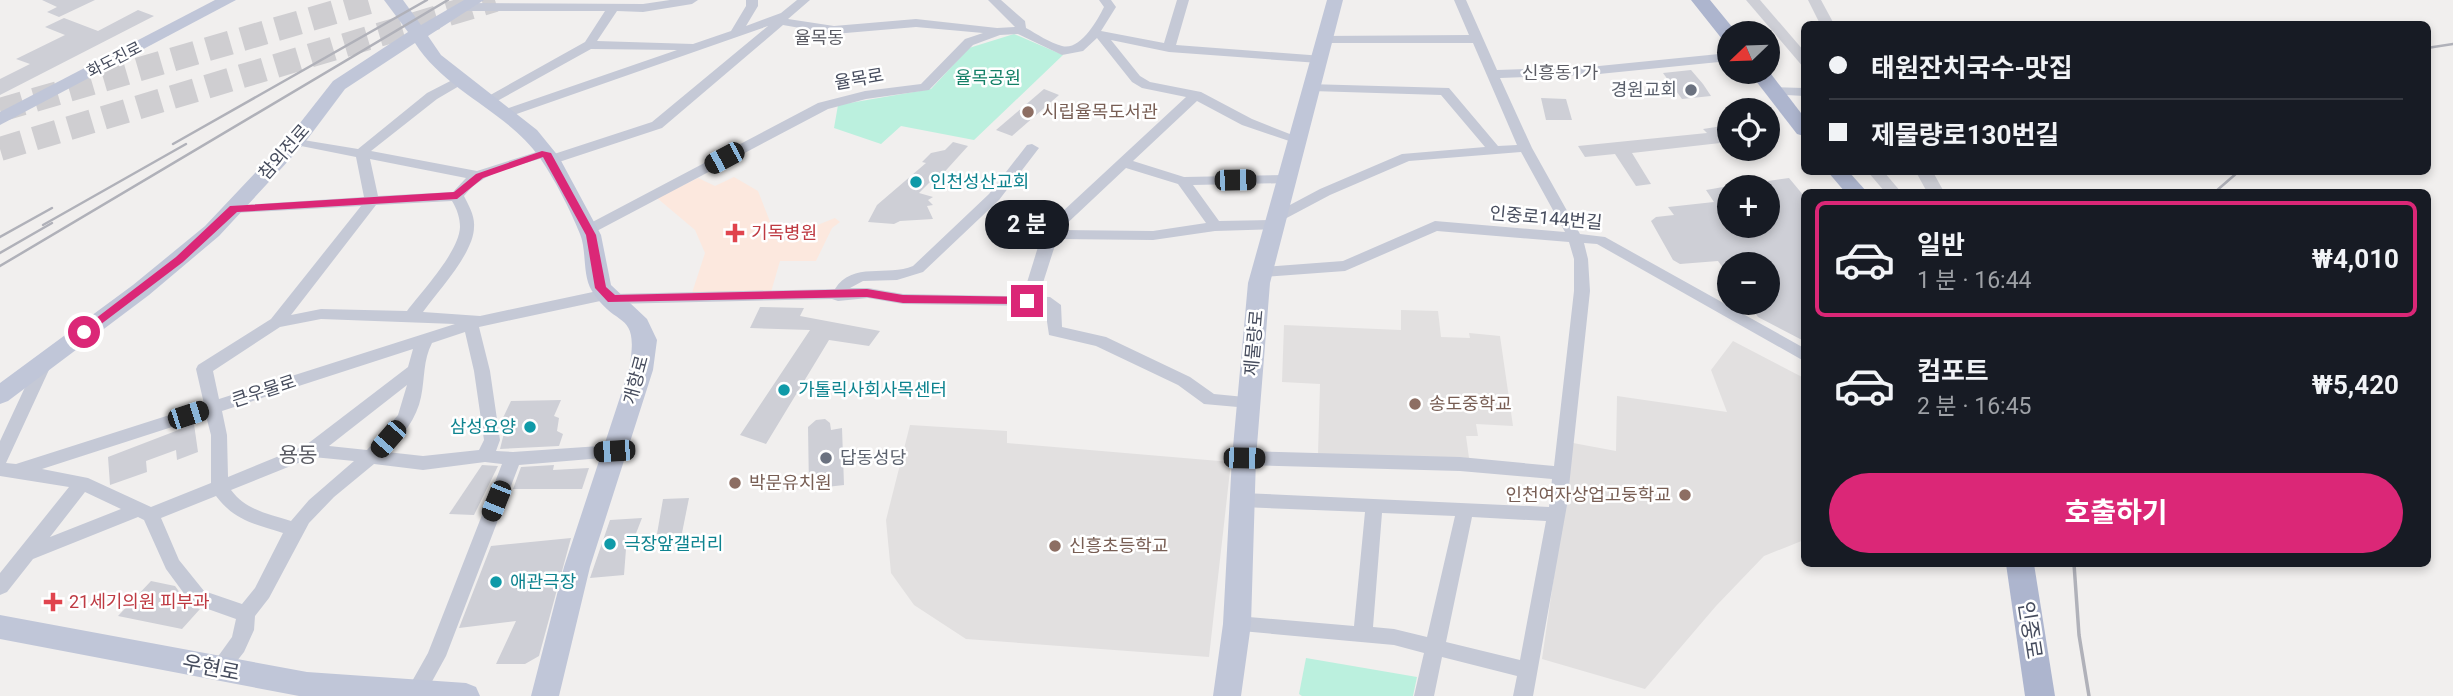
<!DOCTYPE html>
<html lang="ko">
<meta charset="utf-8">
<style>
:root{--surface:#171b24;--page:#242831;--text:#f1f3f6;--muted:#9ea1a6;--line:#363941;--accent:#db2777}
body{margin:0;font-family:Roboto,"Noto Sans KR",sans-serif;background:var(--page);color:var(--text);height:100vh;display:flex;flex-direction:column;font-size:26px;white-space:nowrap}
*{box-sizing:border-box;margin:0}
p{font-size:23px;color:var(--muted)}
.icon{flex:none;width:38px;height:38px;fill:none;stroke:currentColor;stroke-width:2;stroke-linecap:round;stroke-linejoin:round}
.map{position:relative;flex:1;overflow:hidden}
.details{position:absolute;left:1801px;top:189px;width:630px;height:378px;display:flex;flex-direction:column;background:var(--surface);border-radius:10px;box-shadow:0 4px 10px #0003}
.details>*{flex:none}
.top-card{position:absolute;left:1801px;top:21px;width:630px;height:154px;border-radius:10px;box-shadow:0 4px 10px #0003;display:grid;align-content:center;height:154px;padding:0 28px;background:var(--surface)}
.needle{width:46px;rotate:247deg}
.tools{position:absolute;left:1717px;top:21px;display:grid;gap:14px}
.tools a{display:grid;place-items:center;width:63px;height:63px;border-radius:50%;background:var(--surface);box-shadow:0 4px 10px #0003;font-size:35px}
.end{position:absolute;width:32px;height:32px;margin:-16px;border:9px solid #db2777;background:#fff;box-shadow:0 0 0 4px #fff}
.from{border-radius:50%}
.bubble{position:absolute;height:49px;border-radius:24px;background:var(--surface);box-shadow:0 4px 10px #0003;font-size:23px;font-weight:700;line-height:49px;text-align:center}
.car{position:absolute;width:21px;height:42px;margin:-21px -10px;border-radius:9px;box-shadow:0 0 5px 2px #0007;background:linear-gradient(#222 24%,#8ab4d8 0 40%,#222 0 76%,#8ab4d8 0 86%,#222 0)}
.top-card b{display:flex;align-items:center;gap:24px;height:66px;font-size:26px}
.top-card b+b{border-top:2px solid var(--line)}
.top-card i{width:18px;height:18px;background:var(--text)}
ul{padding:12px 0 0;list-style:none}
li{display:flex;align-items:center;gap:21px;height:116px;margin:0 14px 10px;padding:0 14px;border:4px solid transparent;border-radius:10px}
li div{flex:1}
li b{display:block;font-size:26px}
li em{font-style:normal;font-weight:700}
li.selected{border-color:var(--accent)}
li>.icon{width:63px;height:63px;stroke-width:1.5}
.primary-button{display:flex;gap:14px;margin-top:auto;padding:14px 28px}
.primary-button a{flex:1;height:80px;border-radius:42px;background:var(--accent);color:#fff;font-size:28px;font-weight:700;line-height:80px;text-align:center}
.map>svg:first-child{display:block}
.education{fill:#e2e0e0}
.medical{fill:#fce8de}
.green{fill:#bbf0de}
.building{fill:#cecfd6}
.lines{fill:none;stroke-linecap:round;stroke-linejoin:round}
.highway-tunnel{stroke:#cfced1;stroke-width:24;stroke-dasharray:24 12;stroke-linecap:butt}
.street{fill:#c5c9d6;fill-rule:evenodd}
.secondary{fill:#c0c6d8;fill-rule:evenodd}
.primary{fill:#adb5ce;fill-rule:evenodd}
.rail-far1{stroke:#b0b1b9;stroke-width:2.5}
.rail{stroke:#b0b1b9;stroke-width:3.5}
.route{fill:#db2777}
.worship-dot{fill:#6b7280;stroke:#fff;stroke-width:2.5}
.education-dot{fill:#8d6e63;stroke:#fff;stroke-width:2.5}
.culture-dot{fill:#0f9aa8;stroke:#fff;stroke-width:2.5}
.health-dot{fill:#e0444e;stroke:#fff;stroke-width:2.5}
.labels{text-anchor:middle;stroke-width:5;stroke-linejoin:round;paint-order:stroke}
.far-street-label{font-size:16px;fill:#464c5d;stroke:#fff}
.far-quarter-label{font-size:18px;fill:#5b5c64;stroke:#fff}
.park-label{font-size:18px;fill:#148067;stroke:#fff}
.street-label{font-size:18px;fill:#464c5d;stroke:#fff}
.worship-label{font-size:18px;fill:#5b616d;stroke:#fff;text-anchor:end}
.education-label{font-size:18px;fill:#785e54;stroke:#fff;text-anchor:start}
.culture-label{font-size:18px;fill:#0d838f;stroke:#fff;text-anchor:start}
.health-label{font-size:18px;fill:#be3a42;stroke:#fff;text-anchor:start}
.quarter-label{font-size:21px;fill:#5b5c64;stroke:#fff}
.near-street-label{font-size:21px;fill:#464c5d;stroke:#fff}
</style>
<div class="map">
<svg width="2453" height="696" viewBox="0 0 2453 696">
<rect width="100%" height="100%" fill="#f1efee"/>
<g class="education">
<path d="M1401,310L1438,311L1441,337L1470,338L1469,333L1500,336L1513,426L1476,424L1478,436H1466L1469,458L1318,454L1320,384L1282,382L1284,325L1401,330Z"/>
<path d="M1733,341L1804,378V540L1764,556L1716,606L1645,689L1542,659L1573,443L1616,451L1617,396L1727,412L1711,370Z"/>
<path d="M910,425L1007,431V443L1231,462L1209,657L966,639L914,605L891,573L886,520Z"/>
</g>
<path class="medical" d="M734,177L758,191L778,242L801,237L810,228L835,218L840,222L832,228L816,261H780L771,292L692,293L705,253L695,230L657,198L698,178L715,186Z"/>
<g class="green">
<path d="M1014,34L1063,55L974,140L901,126L881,144L834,128L838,105L931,89L969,48Z"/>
<path d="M1306,658L1417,677L1413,696H1302L1299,694Z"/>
</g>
<g class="building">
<path d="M42,0H95L59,17L47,12L57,7Z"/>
<path d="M1746,0H1760L1804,51V68Z"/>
<path d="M1808,0H1821L1834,24H1820Z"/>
<path d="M138,10L154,16L0,95V79L30,64L16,59L65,35L45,27L64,18L98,31Z"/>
<path d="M1691,70L1703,84L1711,96L1682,99L1663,73Z"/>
<path d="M1044,89L1059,95L1012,136L996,130Z"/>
<path d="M1541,98L1566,99L1572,120H1546Z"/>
<path d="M1729,125V142L1632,153L1651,184L1636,186L1615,154L1585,157L1578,146L1707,133L1703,129Z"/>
<path d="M953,142L968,146L939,178L935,177L919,193L933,197L928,200L933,205L927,206L933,219L900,221L894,224L868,222L877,205L926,163L922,162L931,153L945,150Z"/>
<path d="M1868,172H1884L1901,192H1885Z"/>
<path d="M1916,172H1933L1944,192H1927Z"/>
<path d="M1789,178L1804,196V341L1758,317L1748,303H1768V264H1729V276L1718,261L1680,264L1673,260L1651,221L1656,217L1674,215L1668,207L1714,202L1706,190L1729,186V226H1768V181Z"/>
<path d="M760,307L804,308L800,316L880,331L869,346L829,340L766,444L740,435L810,330L750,328Z"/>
<path d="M561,400L554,416L559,418L557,431L563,434L559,446L500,449L507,421L502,420L511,401Z"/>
<path d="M825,419L830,423L831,430L842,428L844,485L809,489L808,427L816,420Z"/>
<path d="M194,424L198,452L177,460L176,450L146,461L147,472L110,485L108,457Z"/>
<path d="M482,465L498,466L474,515L449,514Z"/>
<path d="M554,465L553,470L589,468L582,489H513L521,467Z"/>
<path d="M689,498L682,533L657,534L663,499Z"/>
<path d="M642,518L635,536H627L624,575L590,578L610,520Z"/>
<path d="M571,538L539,656L525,664H496L516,621L459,628L491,546Z"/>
<path d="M151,581L175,586L189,605L200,609L182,629L118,616Z"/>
</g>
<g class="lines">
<g class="highway-tunnel">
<path d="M0,110L376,0"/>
<path d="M0,149L495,0"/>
</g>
<g class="street">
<path d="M670,0H698L692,4L643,12L617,11L597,41L693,44L731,31L746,6V0H758V6L746,26L781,13L797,0H810L788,19L834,26L916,19L997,28L1015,27L988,0H1001L1025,21L1026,28C1037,34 1050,43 1062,46C1080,51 1097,21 1104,7L1099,0H1111L1116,7L1101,31L1164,43L1177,0H1189L1176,45L1323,56L1325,59L1319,63L1169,52L1111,40L1140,76L1150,82L1201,92L1252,119L1305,140L1298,144L1242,125L1197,101L1133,161L1184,177L1288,175L1295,179L1288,183L1193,185L1219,221L1273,220V214L1320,189L1402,154L1485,147L1441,95L1312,91L1306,87L1308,84L1449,88L1498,146L1517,145L1473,43H1325L1319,39L1321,36L1469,35L1454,0H1466L1497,70L1589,67L1729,53V61L1589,75L1500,78L1532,148L1580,234L1605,237L1804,348V361L1597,244L1584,243L1588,259L1590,291L1567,505L1533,696H1513L1517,676L1442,657L1434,696H1414L1424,653L1394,645L1230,630L1228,624L1230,618L1237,616L1354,626L1365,512L1242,507L1236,505L1233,500L1236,495L1242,493L1549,507L1552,479L1460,471L1244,465L1238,463L1235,458L1238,453L1244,451L1460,457L1554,466L1574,291V259L1569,242L1437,231L1345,271L1264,277L1257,272L1264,267L1343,261L1435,221L1565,232L1521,152L1409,161L1330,195L1281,221L1283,224L1276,229L1215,231L1153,240L1057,239L1041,289L1033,294L1025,289L1042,234L1048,225L1186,97L1142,88L1132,82L1097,38L1083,51L1062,55L1018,34L1000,35L973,45L929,90L866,99L828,109L593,233H583L581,230L583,227L818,103L865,91L921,84L965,39L983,33L916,27L834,34L783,25L662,128L556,163H546V157C517,166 483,171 464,196C469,206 475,216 474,227C474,253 438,291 423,312L480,316L607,289L614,294L835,289C852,261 888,277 913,266L989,194L1027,145L1032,144L1039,148L999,200L923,272L897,280L863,281L850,288H868L903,294L1050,297L1061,305L1062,327L1106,337L1190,377L1214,394L1255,398L1257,402L1255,406L1249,408L1204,404L1178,385L1096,346L1049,335L1045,308L1043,306L903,304L868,298L838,301L832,299L612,304L605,300L479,327L490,371L500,440L496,451L513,452L614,445L620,446L622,451L620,456L614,457L519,465L446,656L424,696H408L406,692L428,653L502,464L485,462L423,470L374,464L334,497L309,523L269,598L255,616L254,630L244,652L226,675L219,678L212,675L209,669L232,637L236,619L191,603L166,569L144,520L138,517L33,559L7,592L0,595V573L69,487L0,476V441L40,355H52L54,359L6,463L16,464L204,404L196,369L198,365L271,319L361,206L234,213L227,209L229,206L364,197L356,157L291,144V138L358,149L427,93L462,75L466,76V82L437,99L371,151L477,171L546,149L551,150V155L652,122L768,26L505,118L500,117V111L677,50L591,49L490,105L484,101L485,98L585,42L605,11H464L458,7L464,3L643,4ZM370,159L466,178L453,192L378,196ZM1126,168L1178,184L1206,223L1153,231L1060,230ZM452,201C457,209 460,218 460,227C459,252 422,291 407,311L321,309L291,315L376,205ZM321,319L455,324L219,399L213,371L280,327ZM465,332L474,371L484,440L479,450L423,456L387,452C402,437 417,418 421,397C425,378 423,360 432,343ZM413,349L408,367L306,445L228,477L227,435L222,411ZM407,385L398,415L367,450L329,446ZM206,416L211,435V483L151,507L88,478L42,469ZM313,457L354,461L309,500L291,521C268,514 246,510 231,490ZM85,492L121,509L50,537ZM216,496C235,521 255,524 283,533L255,588L242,604L204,591L179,560L161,518ZM1382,513L1455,516L1427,637L1394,629L1373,627ZM1472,517L1546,521L1520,660L1446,642Z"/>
<path d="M1774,87L1804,88V96L1769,94L1768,91Z"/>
</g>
<g class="secondary">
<path d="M215,0H236L0,125V112Z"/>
<path d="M384,0H403L421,25L464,0H484L428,36L441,55L537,130L559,157L601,235L611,285L647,319L657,340L653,370L590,567L559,696H531L564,567L629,370C640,308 617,331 592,291C582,275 587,251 580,234C570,209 555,180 540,158C507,111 446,92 415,43L345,89L303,145L219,236L149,295L8,401L0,404V383L133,285L205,226L289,137L333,81L408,32Z"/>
<path d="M1327,0H1343L1270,283L1256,458L1251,624L1241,696H1213L1223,624L1232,458L1248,283Z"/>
<path d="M0,615L307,672L466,683L476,687L480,696H299L0,639Z"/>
</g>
<g class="primary">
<path d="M1691,0H1710L1737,33H1729V41L1722,39Z"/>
<path d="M1768,70L1804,117V136L1797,134L1749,72Z"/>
<path d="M1828,172H1849L1867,192H1845Z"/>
<path d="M2006,564H2034L2055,696H2025Z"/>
</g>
<g class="rail-far1">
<path d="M2427,48L2453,44"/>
<path d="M173,144L427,0"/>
<path d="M2215,192L2238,172"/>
<path d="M43,225L186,144"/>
<path d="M0,237L52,208"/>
<path d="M0,253L52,223"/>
<path d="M0,266L448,0"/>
</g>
<path class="rail" d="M2074,564L2079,635L2089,696"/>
</g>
<path class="route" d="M542,151L551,153L596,235L606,287L615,295L867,289L903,295L1027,297L1032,301L1027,304L903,303L867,297L608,302L595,288L586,235L543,157L483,178L457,199L237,212L183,262L88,334L78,332L176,257L230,206L454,192L476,174Z"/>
<g class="worship-dot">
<circle cx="1691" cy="90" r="7"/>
<circle cx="826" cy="458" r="7"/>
</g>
<g class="education-dot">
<circle cx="1028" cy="112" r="7"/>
<circle cx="1415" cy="404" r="7"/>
<circle cx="735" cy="483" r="7"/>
<circle cx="1685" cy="495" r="7"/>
<circle cx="1055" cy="546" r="7"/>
</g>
<g class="culture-dot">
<circle cx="916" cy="182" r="7"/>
<circle cx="784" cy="390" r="7"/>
<circle cx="530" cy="427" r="7"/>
<circle cx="610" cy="544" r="7"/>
<circle cx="496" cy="582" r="7"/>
</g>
<g class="health-dot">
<path d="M731.5 222.5h7v7h7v7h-7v7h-7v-7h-7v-7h7z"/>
<path d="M49.5 591.5h7v7h7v7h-7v7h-7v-7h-7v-7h7z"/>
</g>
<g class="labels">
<g class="far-street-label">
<text transform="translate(114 59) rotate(-27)" y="6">화도진로</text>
</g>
<g class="far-quarter-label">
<text x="819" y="44">율목동</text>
<text x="1560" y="79">신흥동1가</text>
</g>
<g class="park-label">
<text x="988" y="84">율목공원</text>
</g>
<g class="street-label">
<text transform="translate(859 79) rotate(-10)" y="6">율목로</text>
<text transform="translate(284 152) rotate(-49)" y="6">참외전로</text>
<text transform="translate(1546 218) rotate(5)" y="6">인중로144번길</text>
<text transform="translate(1254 343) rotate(-85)" y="6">제물량로</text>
<text transform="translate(636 380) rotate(-75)" y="6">개항로</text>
<text transform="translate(264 391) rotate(-18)" y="6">큰우물로</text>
</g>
<g class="worship-label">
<text x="1677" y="96">경원교회</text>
<text x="840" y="464" text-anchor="start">답동성당</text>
</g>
<g class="education-label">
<text x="1042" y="118">시립율목도서관</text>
<text x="1429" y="410">송도중학교</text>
<text x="749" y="489">박문유치원</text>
<text x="1671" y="501" text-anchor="end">인천여자상업고둥학교</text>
<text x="1069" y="552">신흥초등학교</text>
</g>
<g class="culture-label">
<text x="930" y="188">인천성산교회</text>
<text x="798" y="396">가톨릭사회사목센터</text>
<text x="516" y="433" text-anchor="end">삼성요양</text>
<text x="624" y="550">극장앞갤러리</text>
<text x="510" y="588">애관극장</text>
</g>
<g class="health-label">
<text x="751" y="239">기독병원</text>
<text x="69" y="608">21세기의원 피부과</text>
</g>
<g class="quarter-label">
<text x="298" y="462">용동</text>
</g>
<g class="near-street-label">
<text transform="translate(2030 630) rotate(81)" y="7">인중로</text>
<text transform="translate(211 668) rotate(11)" y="7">우현로</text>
</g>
</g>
</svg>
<div class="tools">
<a><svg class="needle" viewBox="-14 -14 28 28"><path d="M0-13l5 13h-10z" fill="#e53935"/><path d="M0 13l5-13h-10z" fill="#9ea1a6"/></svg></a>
<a><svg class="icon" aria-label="locate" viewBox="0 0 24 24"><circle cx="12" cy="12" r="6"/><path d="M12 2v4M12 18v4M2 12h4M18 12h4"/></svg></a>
<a>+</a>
<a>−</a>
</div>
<i class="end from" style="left:84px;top:332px"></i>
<i class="end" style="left:1027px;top:301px"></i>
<div class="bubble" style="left:985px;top:200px;width:84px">2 분</div>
<i class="car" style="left:724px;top:158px;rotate:242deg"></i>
<i class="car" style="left:1235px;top:180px;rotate:89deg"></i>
<i class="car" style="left:188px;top:415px;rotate:72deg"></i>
<i class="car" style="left:388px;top:439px;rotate:221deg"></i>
<i class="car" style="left:614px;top:451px;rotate:266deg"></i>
<i class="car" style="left:1244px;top:458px;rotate:91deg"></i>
<i class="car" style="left:496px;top:501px;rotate:202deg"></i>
<div class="top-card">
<b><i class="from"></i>태원잔치국수-맛집</b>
<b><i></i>제물량로130번길</b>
</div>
<section class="details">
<ul>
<li class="selected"><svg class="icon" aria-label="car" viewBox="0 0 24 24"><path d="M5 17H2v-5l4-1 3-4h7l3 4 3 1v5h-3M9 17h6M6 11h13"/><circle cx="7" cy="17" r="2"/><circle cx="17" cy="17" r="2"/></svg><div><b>일반</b><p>1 분 · 16:44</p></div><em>₩4,010</em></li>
<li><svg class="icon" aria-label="car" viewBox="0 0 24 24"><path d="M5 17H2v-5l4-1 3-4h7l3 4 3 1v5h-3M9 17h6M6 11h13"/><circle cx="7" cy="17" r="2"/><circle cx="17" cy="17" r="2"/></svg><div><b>컴포트</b><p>2 분 · 16:45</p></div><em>₩5,420</em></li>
</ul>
<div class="primary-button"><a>호출하기</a></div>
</section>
</div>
